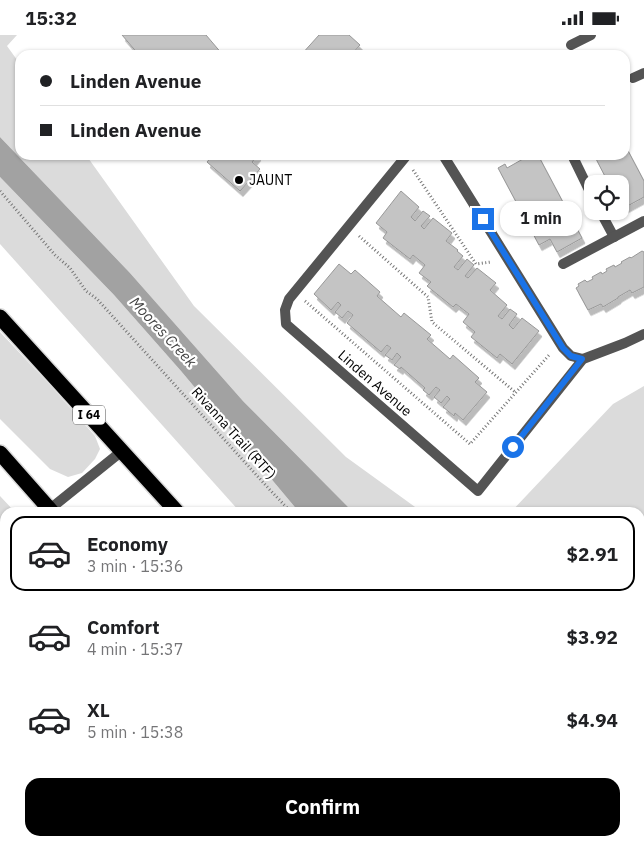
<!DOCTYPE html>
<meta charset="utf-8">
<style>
:root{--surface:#fff;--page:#f6f6f6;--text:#202124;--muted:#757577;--line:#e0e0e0;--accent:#000}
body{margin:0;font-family:"IBM Plex Sans",sans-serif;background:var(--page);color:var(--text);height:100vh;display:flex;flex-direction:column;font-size:19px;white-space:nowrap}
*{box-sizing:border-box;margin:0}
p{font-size:16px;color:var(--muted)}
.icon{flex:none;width:28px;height:28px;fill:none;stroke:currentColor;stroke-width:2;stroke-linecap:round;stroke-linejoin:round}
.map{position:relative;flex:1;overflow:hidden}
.sheet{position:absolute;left:0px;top:472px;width:645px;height:339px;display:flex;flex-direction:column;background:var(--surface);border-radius:15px 15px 0 0;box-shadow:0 1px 4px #0004}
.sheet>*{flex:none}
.banner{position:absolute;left:15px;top:15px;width:615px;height:110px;border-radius:15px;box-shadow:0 1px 4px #0004;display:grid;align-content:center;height:110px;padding:0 25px;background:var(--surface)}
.tools{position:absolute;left:584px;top:140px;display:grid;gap:10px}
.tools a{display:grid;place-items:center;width:45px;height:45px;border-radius:10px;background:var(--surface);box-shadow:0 1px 4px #0004;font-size:25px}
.end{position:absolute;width:22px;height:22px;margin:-11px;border:6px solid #1a73e8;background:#fff;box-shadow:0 0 0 2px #fff}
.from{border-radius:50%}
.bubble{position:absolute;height:35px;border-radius:15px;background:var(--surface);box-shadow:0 1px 4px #0004;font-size:16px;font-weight:700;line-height:35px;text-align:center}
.banner b{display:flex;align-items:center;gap:18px;height:48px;font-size:19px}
.banner b+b{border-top:1px solid var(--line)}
.banner i{width:12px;height:12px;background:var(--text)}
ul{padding:9px 0 0;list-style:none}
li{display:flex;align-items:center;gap:15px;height:75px;margin:0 10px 8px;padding:0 15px;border:2px solid transparent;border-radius:15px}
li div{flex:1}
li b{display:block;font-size:19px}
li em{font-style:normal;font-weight:700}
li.active{border-color:var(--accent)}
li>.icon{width:45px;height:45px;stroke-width:1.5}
.action{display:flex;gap:10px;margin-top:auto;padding:10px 25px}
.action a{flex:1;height:58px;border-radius:15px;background:var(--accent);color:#fff;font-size:20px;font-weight:700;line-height:58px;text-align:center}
.status{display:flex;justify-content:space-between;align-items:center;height:35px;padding:0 25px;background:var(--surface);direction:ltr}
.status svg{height:14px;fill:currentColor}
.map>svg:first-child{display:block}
.green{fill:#dbdbdb}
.water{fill:#a2a2a2}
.building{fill:#c4c4c4;stroke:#989898;filter:url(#shadow)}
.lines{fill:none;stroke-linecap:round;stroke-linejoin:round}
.motorway-casing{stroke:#dbdbdb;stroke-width:18}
.path{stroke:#767676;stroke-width:3;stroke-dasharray:1 2.5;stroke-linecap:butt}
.service{stroke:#545454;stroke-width:10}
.minor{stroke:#545454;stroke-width:10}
.motorway{stroke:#000;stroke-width:15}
.route{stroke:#1a73e8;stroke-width:6}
.poi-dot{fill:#000;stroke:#fff;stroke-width:2}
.labels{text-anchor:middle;stroke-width:4.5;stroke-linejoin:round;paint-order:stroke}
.shield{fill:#fff;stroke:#4c4c4c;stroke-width:1}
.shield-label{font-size:12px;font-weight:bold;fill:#000}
.poi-label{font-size:14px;fill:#000;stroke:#fff;text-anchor:start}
.street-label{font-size:14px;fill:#000;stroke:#fff}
.water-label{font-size:15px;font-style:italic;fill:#434343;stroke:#fff}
</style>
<div class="status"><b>15:32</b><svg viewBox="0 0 49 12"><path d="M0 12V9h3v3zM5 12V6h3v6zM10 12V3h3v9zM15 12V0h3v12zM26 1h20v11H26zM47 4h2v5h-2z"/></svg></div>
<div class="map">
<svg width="644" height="811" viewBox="0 0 644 811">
<defs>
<filter id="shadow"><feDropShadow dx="3" dy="5.5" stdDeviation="0" flood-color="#0004"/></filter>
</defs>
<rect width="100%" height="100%" fill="#fff"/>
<g class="green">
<path d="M0,0H17L7,11L20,29V120H86L194,271L346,422L422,477H353L243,366L130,238L0,102Z"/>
<path d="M0,142L114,260L181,336L299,477H240L0,209Z"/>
<path d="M0,297L49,349L95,401L100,414L95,424L82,438L68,442L50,434L0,384Z"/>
<path d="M644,351V637L640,638V478H510L613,369Z"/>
<path d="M0,461L15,477L5,478V806H308L313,811H0Z"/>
<path d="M644,667V811H553L549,806H640V669Z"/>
</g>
<g class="water">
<path d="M0,102L130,238L243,366L353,477H299L181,336L114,260L0,142Z"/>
<path d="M0,750H5V806H52L43,811H0Z"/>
</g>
<g class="building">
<path d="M122,0H206L223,20H139Z"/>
<path d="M319,0H349L360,10L351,20H301Z"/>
<path d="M625,110L644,146V162L622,174L620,170V149H609L594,120H625Z"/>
<path d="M213,120H258L252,127L260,134L240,156L207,127Z"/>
<path d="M530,120H538L582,203L557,217L550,204L539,210L498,133L505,129L507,133Z"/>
<path d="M401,156L419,172L411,182L415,186L423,176L430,181L421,191L424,194L433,183L452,198L446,206L458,215L457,216L463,221L454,232L458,235L467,224L474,230L465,241L468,243L477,233L496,248L490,255L507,270L498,281L502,284L510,274L517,279L509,290L513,294L522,283L539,296L512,329L500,319L497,323L471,302L475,297L463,287L469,279L456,269L453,272L427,251L431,247L419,238L425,230L413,220L410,224L383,203L387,197L376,188Z"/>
<path d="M642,216L644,217V252L632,258L630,255L618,262V263L603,272L601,269L588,275L576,253L579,251L578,249L585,245L587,247L593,244L592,242L601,237L602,239L607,236L606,234L614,230L615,232L622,228L621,227L630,222L631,223Z"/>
<path d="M339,229L351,239L355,235L380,257L377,261L401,282L404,278L431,300L427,304L450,324L453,320L479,343L475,347L487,357L463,385L455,378L454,381L443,372L450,364L447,361L441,368L434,362L440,355L436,352L429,360L423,355L425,353L401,332L400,334L394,330L401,322L397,318L392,325L385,320L391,313L387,310L381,317L347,288L353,280L348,276L342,283L335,277L341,270L338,267L331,275L314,259Z"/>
</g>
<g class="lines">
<g class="motorway-casing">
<g id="motorway">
<path d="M0,282L178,478"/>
<path d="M0,418L53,478"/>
<path d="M347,806L351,811"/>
<path d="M478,806L482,811"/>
</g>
</g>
<g class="path">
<path d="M413,135L476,229L491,227"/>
<path d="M0,156L55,220L70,233L86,256L97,264L270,455L292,478"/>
<path d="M359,201L428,262L432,287L515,357"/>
<path d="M305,266L470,409L550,319"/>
<path d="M640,754L644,756"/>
</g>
<g class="service">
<path d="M571,10L591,0"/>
<path d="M633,43L644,38"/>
<path d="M572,120L592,161"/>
<path d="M600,176L614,202"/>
<path d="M563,229L644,186"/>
<path d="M50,474L122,416"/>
</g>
<g class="minor">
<path d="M407,120L289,264L285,275L286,289L478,456L583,324L625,308L644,299"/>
<path d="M443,120L563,313L571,321L583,324"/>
</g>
<use href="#motorway" class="motorway"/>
</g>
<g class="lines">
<path class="route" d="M483,184L563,313L571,321L582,324L513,412"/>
</g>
<circle class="poi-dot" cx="239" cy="145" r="5"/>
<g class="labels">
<rect class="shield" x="73" y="370.5" width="32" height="19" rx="4"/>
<g class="shield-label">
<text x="89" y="384">I 64</text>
</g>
<g class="poi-label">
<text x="249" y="150">JAUNT</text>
</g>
<g class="street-label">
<text transform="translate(375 348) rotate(41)" y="5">Linden Avenue</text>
<text transform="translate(234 398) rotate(48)" y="5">Rivanna Trail (RTF)</text>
</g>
<g class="water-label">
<text transform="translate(163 297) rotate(47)" y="5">Moores Creek</text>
</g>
</g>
</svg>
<div class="tools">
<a><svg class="icon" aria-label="locate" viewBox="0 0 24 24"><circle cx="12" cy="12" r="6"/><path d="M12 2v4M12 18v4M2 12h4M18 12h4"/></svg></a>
</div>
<i class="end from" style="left:513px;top:412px"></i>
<i class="end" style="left:483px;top:184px"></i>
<div class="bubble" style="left:500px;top:166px;width:82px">1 min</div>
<div class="banner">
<b><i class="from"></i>Linden Avenue</b>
<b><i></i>Linden Avenue</b>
</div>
<section class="sheet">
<ul>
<li class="active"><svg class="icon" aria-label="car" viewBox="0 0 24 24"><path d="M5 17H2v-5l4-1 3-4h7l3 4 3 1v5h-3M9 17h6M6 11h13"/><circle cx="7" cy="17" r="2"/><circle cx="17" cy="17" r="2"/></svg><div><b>Economy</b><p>3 min · 15:36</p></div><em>$2.91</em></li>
<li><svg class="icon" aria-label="car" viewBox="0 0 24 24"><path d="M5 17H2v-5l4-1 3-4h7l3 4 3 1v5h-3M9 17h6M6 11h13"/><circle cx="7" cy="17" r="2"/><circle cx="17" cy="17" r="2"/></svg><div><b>Comfort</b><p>4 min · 15:37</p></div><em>$3.92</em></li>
<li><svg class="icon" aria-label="car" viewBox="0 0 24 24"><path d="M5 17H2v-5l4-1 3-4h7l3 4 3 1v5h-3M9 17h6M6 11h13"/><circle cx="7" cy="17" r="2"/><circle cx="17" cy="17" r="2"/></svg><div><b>XL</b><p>5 min · 15:38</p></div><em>$4.94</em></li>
</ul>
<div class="action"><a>Confirm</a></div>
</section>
</div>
